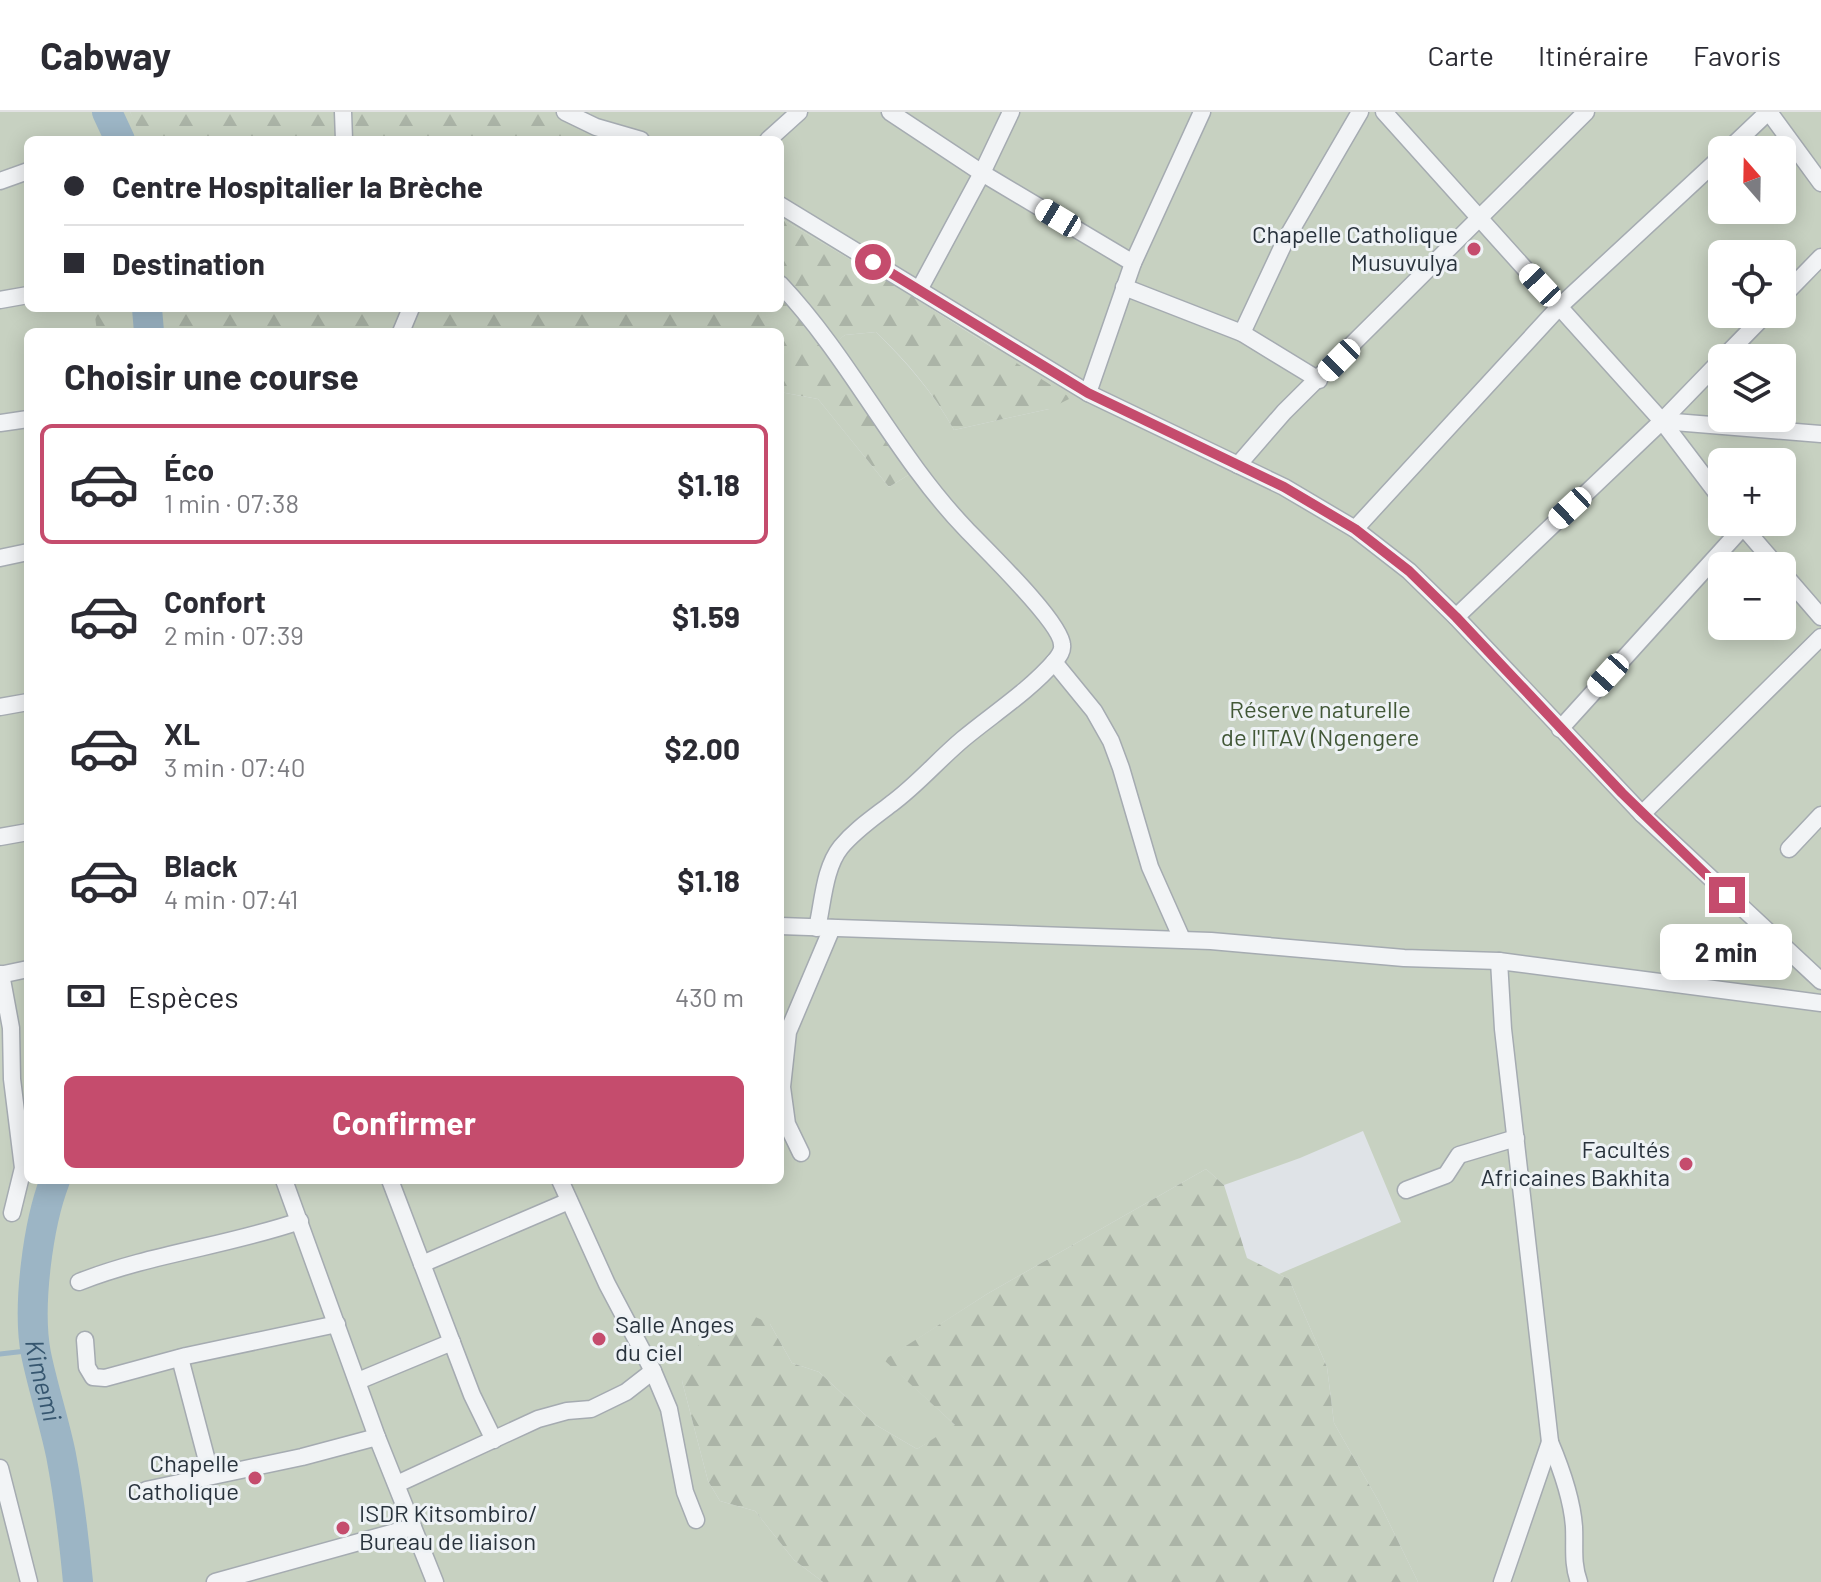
<!DOCTYPE html>
<html lang="fr">
<meta charset="utf-8">
<style>
:root{--surface:#fff;--page:#f2f2f3;--text:#2b2b33;--muted:#7c7c81;--line:#e1e1e2;--accent:#c54c6d}
body{margin:0;font-family:Barlow,sans-serif;background:var(--page);color:var(--text);height:100vh;display:flex;flex-direction:column;font-size:30px;white-space:nowrap}
*{box-sizing:border-box;margin:0}
p{font-size:26px;color:var(--muted)}
.icon{flex:none;width:44px;height:44px;fill:none;stroke:currentColor;stroke-width:2;stroke-linecap:round;stroke-linejoin:round}
.map{position:relative;flex:1;overflow:hidden}
.side{position:absolute;left:24px;top:216px;width:760px;height:856px;display:flex;flex-direction:column;background:var(--surface);border-radius:12px;box-shadow:0 4px 20px #0003}
.side>*{flex:none}
.top-card{position:absolute;left:24px;top:24px;width:760px;height:176px;border-radius:12px;box-shadow:0 4px 20px #0003;display:grid;align-content:center;height:176px;padding:0 40px;background:var(--surface)}
.needle{width:52px;rotate:340deg}
.buttons{position:absolute;left:1708px;top:24px;display:grid;gap:16px}
.buttons a{display:grid;place-items:center;width:88px;height:88px;border-radius:12px;background:var(--surface);box-shadow:0 4px 20px #0003;font-size:40px}
.end{position:absolute;width:36px;height:36px;margin:-18px;border:10px solid #c54c6d;background:#fff;box-shadow:0 0 0 4px #fff}
.from{border-radius:50%}
.bubble{position:absolute;height:56px;border-radius:12px;background:var(--surface);box-shadow:0 4px 20px #0003;font-size:26px;font-weight:700;line-height:56px;text-align:center}
.car{position:absolute;width:24px;height:48px;margin:-24px -12px;border-radius:10px;box-shadow:0 0 6px 2px #0007;background:linear-gradient(#fff 24%,#345 0 40%,#fff 0 76%,#345 0 86%,#fff 0)}
.top-card b{display:flex;align-items:center;gap:28px;height:76px;font-size:30px}
.top-card b+b{border-top:2px solid var(--line)}
.top-card i{width:20px;height:20px;background:var(--text)}
ul{padding:0;list-style:none}
li{display:flex;align-items:center;gap:24px;height:120px;margin:0 16px 12px;padding:0 24px;border:4px solid transparent;border-radius:12px}
li div{flex:1}
li b{display:block;font-size:30px}
li em{font-style:normal;font-weight:700}
li.active{border-color:var(--accent)}
li>.icon{width:72px;height:72px;stroke-width:1.5}
h2{padding:0 40px;font-size:36px;line-height:96px}
.pay{display:flex;align-items:center;gap:20px;height:88px;padding:0 40px;font-size:30px}
.pay p{margin-inline-start:auto}
.cta{display:flex;gap:16px;margin-top:auto;padding:16px 40px}
.cta a{flex:1;height:92px;border-radius:12px;background:var(--accent);color:#fff;font-size:32px;font-weight:700;line-height:92px;text-align:center}
header{display:flex;align-items:center;gap:48px;box-sizing:border-box;height:112px;padding:0 40px;background:var(--surface);border-bottom:2px solid var(--line)}
header strong{font-size:38px}
nav{display:flex;gap:44px;margin-inline-start:auto;font-size:28px}
.map>svg:first-child{display:block}
.green{fill:#c7d1c1;fill-rule:evenodd}
.forest{fill:url(#forest-firs)}
.lines{fill:none;stroke-linecap:round;stroke-linejoin:round}
.stream{stroke:#9cb5c5;stroke-width:5}
.river{stroke:#9cb5c5;stroke-width:30}
.minor-casing{stroke:#a5abb1;stroke-width:19}
.minor{stroke:#f2f4f6;stroke-width:16}
.route{stroke:#c54c6d;stroke-width:10}
.poi-dot{fill:#c54c6d;stroke:#eef2f5;stroke-width:3}
.labels{text-anchor:middle;stroke-width:6;stroke-linejoin:round;paint-order:stroke}
.poi-label{font-size:24px;fill:#29333d;stroke:#eef2f5;text-anchor:end}
.park-label{font-size:24px;fill:#425837;stroke:#eef2f5}
.water-label{font-size:26px;font-style:italic;fill:#36566f;stroke:#eef2f5}
</style>
<header>
<strong>Cabway</strong>
<nav><a>Carte</a><a>Itinéraire</a><a>Favoris</a></nav>
</header>
<div class="map">
<svg width="1821" height="1470" viewBox="0 0 1821 1470">
<defs>
<pattern id="forest-firs" width="22" height="20" patternUnits="userSpaceOnUse" patternTransform="scale(2)"><rect width="22" height="20" fill="#c7d1c1"/><path d="M5 1l3.5 6h-7zM16 11l3.5 6h-7z" fill="#abb4a7"/></pattern>
</defs>
<rect width="100%" height="100%" fill="#dfe3e7"/>
<path class="green" d="M0,0H130L144,27L28,28V196H94L98,219L28,220V1068H780V280L818,287L889,375L910,362L827,236L845,223L876,220C907,251 933,280 954,318L1049,297L995,237L899,176L780,106V28H613L589,0H1821V1470H1418L1379,1390L1334,1311L1327,1255L1289,1167L1279,1162L1401,1110L1363,1019L1300,1046L1224,1073L1206,1057L987,1182L885,1248L956,1314L917,1337L876,1313L819,1260L792,1251L770,1212L682,1269L708,1369L720,1389L755,1399L794,1448L823,1470H0ZM1722,38H1782V98H1722ZM1722,142H1782V202H1722ZM1722,246H1782V306H1722ZM1722,350H1782V410H1722ZM1722,454H1782V514H1722Z"/>
<g class="forest">
<path d="M130,0H589L613,28H142Z"/>
<path d="M780,106L899,176L1071,286L1049,297L954,318C933,280 908,251 876,220L845,223L827,237L910,362L889,375L818,287L780,280V220H97L94,196H780Z"/>
<path d="M1206,1057L1224,1073L1247,1146L1289,1167L1327,1255L1334,1311L1379,1390L1418,1470H823L794,1448L755,1399L720,1389L708,1369L682,1269L698,1234L743,1199L770,1212L792,1251L819,1260L876,1313L917,1337L955,1313L884,1248L987,1182Z"/>
</g>
<g class="lines">
<path class="stream" d="M0,1242L35,1238"/>
<g class="river">
<path d="M107,0L120,28"/>
<path d="M147,196L149,220"/>
<path id="s1" d="M55,1068C38,1112 27,1195 36,1242C43,1276 54,1309 61,1343C69,1385 74,1427 78,1470"/>
</g>
<g class="minor-casing">
<g id="minor">
<path d="M343,0L344,28"/>
<path d="M565,0L596,15L641,28"/>
<path d="M890,0L982,61L1133,151"/>
<path d="M1384,0L1662,309L1722,388"/>
<path d="M1769,0L1821,71"/>
<path d="M768,28L799,0"/>
<path d="M1728,38L1768,0"/>
<path d="M0,69L28,59"/>
<path d="M780,93L1088,281L1284,375L1355,417L1409,459L1456,505L1642,702L1821,869"/>
<path d="M780,172C851,247 895,343 966,417C984,436 1062,511 1062,533C1063,539 1059,544 1055,549C1029,579 993,602 963,627C938,648 917,673 891,692C873,706 855,718 841,735C824,756 823,791 817,816"/>
<path d="M1124,175L1242,221L1319,268"/>
<path d="M919,178L982,61L1011,0"/>
<path d="M1782,185L1821,145"/>
<path d="M0,188L28,183"/>
<path d="M401,220L411,196"/>
<path d="M1242,221L1286,127L1360,0"/>
<path d="M1723,246L1766,202"/>
<path d="M1088,281L1133,151L1202,0"/>
<path d="M1662,309L1821,322"/>
<path d="M0,311L28,307"/>
<path d="M1238,353L1284,300L1586,0"/>
<path d="M1739,410L1777,454"/>
<path d="M1355,417L1560,194L1722,44"/>
<path d="M0,446L28,440"/>
<path d="M1782,460L1821,505"/>
<path d="M1456,505L1662,309L1722,247"/>
<path d="M1054,550L1094,599L1111,629L1121,656L1150,755L1182,827"/>
<path d="M0,595L28,590"/>
<path d="M1560,617L1743,415"/>
<path d="M1642,702L1821,525"/>
<path d="M0,725L28,720"/>
<path d="M1789,737L1821,703"/>
<path d="M780,814L1211,829L1404,846L1499,849L1821,891"/>
<path d="M1499,849L1503,917L1550,1330C1561,1356 1572,1386 1574,1415C1575,1435 1572,1451 1579,1470"/>
<path d="M1,862L11,916L12,967L23,1056L12,1101"/>
<path d="M0,863L28,857"/>
<path d="M801,1041L787,1012L782,975L788,920L832,816"/>
<path d="M284,1068L377,1325L435,1470"/>
<path d="M390,1068L472,1283L494,1328"/>
<path d="M560,1068L607,1172L653,1259L669,1297L685,1380L696,1408"/>
<path d="M1406,1078L1446,1063L1459,1043L1516,1026"/>
<path d="M422,1152L569,1089"/>
<path d="M79,1170C150,1142 227,1134 300,1109"/>
<path d="M85,1228L87,1255L93,1265L105,1266L186,1244L337,1212"/>
<path d="M180,1246L211,1364"/>
<path d="M358,1269L452,1230"/>
<path d="M0,1356L29,1470"/>
<path d="M397,1372L538,1307L567,1299L591,1297L626,1280L653,1259"/>
<path d="M146,1378L302,1345L377,1325"/>
<path d="M215,1470L413,1415"/>
<path d="M1502,1470L1550,1330"/>
</g>
</g>
<use href="#minor" class="minor"/>
</g>
<g class="lines">
<path class="route" d="M873,150L1088,281L1284,375L1355,417L1409,459L1456,505L1622,681L1727,783"/>
</g>
<g class="poi-dot">
<circle cx="1474" cy="137" r="8"/>
<circle cx="1686" cy="1052" r="8"/>
<circle cx="599" cy="1227" r="8"/>
<circle cx="255" cy="1366" r="8"/>
<circle cx="343" cy="1416" r="8"/>
</g>
<g class="labels">
<g class="poi-label">
<text x="1458" y="131">Chapelle Catholique<tspan x="1458" dy="28">Musuvulya</tspan></text>
<text x="1670" y="1046">Facultés<tspan x="1670" dy="28">Africaines Bakhita</tspan></text>
<text x="615" y="1221" text-anchor="start">Salle Anges<tspan x="615" dy="28">du ciel</tspan></text>
<text x="239" y="1360">Chapelle<tspan x="239" dy="28">Catholique</tspan></text>
<text x="359" y="1410" text-anchor="start">ISDR Kitsombiro/<tspan x="359" dy="28">Bureau de liaison</tspan></text>
</g>
<g class="park-label">
<text x="1320" y="606">Réserve naturelle<tspan x="1320" dy="28">de l'ITAV (Ngengere</tspan></text>
</g>
<g class="water-label">
<text dy="9" stroke="none"><textPath href="#s1" startOffset="204">Kimemi</textPath></text>
</g>
</g>
</svg>
<div class="buttons">
<a><svg class="needle" viewBox="-14 -14 28 28"><path d="M0-13l5 13h-10z" fill="#e53935"/><path d="M0 13l5-13h-10z" fill="#7c7c81"/></svg></a>
<a><svg class="icon" aria-label="locate" viewBox="0 0 24 24"><circle cx="12" cy="12" r="6"/><path d="M12 2v4M12 18v4M2 12h4M18 12h4"/></svg></a>
<a><svg class="icon" aria-label="layers" viewBox="0 0 24 24"><path d="M12 4l9 5-9 5-9-5zM3 14l9 5 9-5"/></svg></a>
<a>+</a>
<a>−</a>
</div>
<i class="end from" style="left:873px;top:150px"></i>
<i class="end" style="left:1727px;top:783px"></i>
<div class="bubble" style="left:1660px;top:812px;width:132px">2 min</div>
<i class="car" style="left:1058px;top:106px;rotate:301deg"></i>
<i class="car" style="left:1540px;top:173px;rotate:317deg"></i>
<i class="car" style="left:1339px;top:248px;rotate:225deg"></i>
<i class="car" style="left:1570px;top:396px;rotate:227deg"></i>
<i class="car" style="left:1608px;top:563px;rotate:222deg"></i>
<div class="top-card">
<b><i class="from"></i>Centre Hospitalier la Brèche</b>
<b><i></i>Destination</b>
</div>
<section class="side">
<h2>Choisir une course</h2>
<ul>
<li class="active"><svg class="icon" aria-label="car" viewBox="0 0 24 24"><path d="M5 17H2v-5l4-1 3-4h7l3 4 3 1v5h-3M9 17h6M6 11h13"/><circle cx="7" cy="17" r="2"/><circle cx="17" cy="17" r="2"/></svg><div><b>Éco</b><p>1 min · 07:38</p></div><em>$1.18</em></li>
<li><svg class="icon" aria-label="car" viewBox="0 0 24 24"><path d="M5 17H2v-5l4-1 3-4h7l3 4 3 1v5h-3M9 17h6M6 11h13"/><circle cx="7" cy="17" r="2"/><circle cx="17" cy="17" r="2"/></svg><div><b>Confort</b><p>2 min · 07:39</p></div><em>$1.59</em></li>
<li><svg class="icon" aria-label="car" viewBox="0 0 24 24"><path d="M5 17H2v-5l4-1 3-4h7l3 4 3 1v5h-3M9 17h6M6 11h13"/><circle cx="7" cy="17" r="2"/><circle cx="17" cy="17" r="2"/></svg><div><b>XL</b><p>3 min · 07:40</p></div><em>$2.00</em></li>
<li><svg class="icon" aria-label="car" viewBox="0 0 24 24"><path d="M5 17H2v-5l4-1 3-4h7l3 4 3 1v5h-3M9 17h6M6 11h13"/><circle cx="7" cy="17" r="2"/><circle cx="17" cy="17" r="2"/></svg><div><b>Black</b><p>4 min · 07:41</p></div><em>$1.18</em></li>
</ul>
<div class="pay"><svg class="icon" aria-label="cash" viewBox="0 0 24 24"><path d="M3 7h18v10H3z"/><circle cx="12" cy="12" r="2"/></svg>Espèces<p>430 m</p></div>
<div class="cta"><a>Confirmer</a></div>
</section>
</div>
